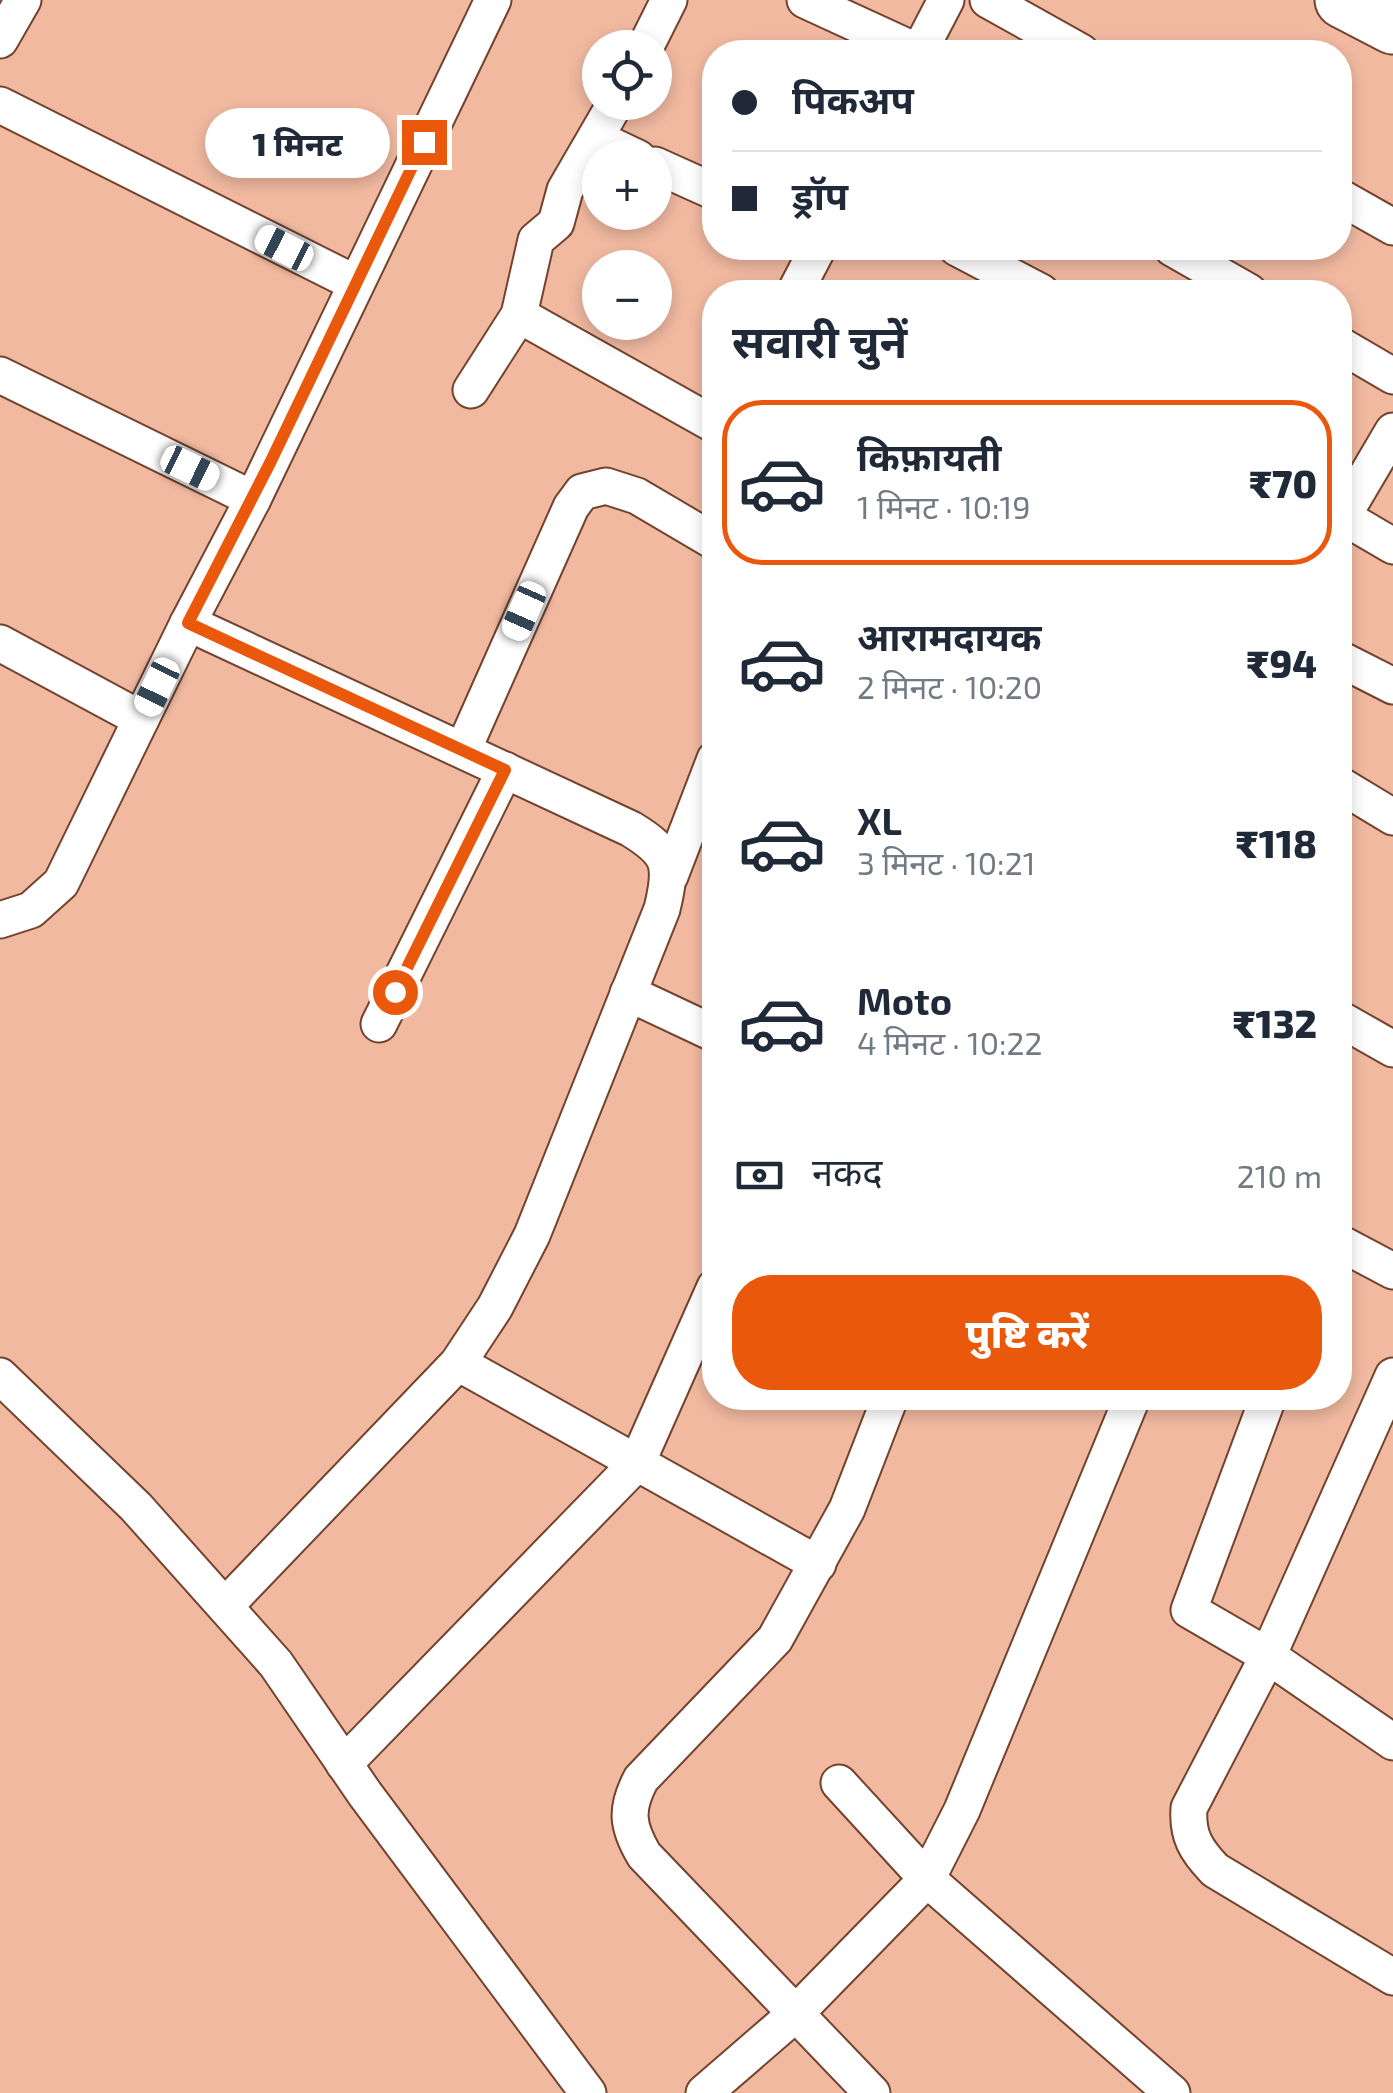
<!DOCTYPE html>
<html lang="hi">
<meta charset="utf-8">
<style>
:root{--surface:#fff;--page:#f6f6f7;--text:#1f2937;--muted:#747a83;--line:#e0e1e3;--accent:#ea580c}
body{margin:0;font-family:"Exo 2","Noto Sans Devanagari",sans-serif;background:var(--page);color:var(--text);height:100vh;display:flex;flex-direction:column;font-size:38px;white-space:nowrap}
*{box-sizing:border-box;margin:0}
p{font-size:32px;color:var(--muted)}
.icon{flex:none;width:55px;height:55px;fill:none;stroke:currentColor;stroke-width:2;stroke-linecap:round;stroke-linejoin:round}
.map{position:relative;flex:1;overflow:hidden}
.sheet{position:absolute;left:702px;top:280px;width:650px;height:1130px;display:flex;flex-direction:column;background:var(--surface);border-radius:40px;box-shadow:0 5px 15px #0003}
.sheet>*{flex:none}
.top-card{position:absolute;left:702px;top:40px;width:650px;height:220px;border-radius:40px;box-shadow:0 5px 15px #0003;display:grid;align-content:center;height:220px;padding:0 30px;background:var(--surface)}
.buttons{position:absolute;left:582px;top:30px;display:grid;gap:20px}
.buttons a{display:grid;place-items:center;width:90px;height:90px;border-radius:50%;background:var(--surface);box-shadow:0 5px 15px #0003;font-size:50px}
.end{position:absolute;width:45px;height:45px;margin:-22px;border:12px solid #ea580c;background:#fff;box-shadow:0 0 0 5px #fff}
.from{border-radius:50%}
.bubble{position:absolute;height:70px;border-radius:35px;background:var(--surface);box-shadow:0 5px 15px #0003;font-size:32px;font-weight:800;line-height:70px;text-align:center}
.car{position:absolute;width:30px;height:60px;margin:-30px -15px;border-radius:12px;box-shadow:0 0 8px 2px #0007;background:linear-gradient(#fff 24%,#345 0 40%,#fff 0 76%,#345 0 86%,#fff 0)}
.top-card b{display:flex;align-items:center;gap:35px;height:95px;font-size:38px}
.top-card b+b{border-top:2px solid var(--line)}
.top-card i{width:25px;height:25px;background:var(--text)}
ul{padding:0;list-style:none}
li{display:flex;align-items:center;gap:30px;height:165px;margin:0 20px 15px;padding:0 10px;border:5px solid transparent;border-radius:40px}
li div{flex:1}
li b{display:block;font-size:38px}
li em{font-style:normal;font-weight:800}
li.active{border-color:var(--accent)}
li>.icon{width:90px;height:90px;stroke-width:1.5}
h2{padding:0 30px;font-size:45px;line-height:120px}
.pay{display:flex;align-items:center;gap:25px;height:110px;padding:0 30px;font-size:38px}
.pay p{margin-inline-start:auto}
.action{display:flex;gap:20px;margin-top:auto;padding:20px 30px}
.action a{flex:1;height:115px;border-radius:40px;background:var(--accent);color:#fff;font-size:40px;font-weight:800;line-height:115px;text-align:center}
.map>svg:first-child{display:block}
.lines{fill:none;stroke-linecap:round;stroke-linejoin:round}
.minor-casing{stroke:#73432e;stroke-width:39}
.trunk-casing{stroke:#73432e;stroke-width:59}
.minor{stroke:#fff;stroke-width:35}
.trunk{stroke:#fff;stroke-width:55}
.route{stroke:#ea580c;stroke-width:12}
</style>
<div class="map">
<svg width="1393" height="2093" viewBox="0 0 1393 2093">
<rect width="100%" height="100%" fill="#f1b9a0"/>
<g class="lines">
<g class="minor-casing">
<g id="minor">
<path d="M805,0L918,52"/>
<path d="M988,0L1081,52"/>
<path d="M0,40L23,0"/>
<path d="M645,48L669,0"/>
<path d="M919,52L946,0"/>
<path d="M0,105L355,283"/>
<path d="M598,139L638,158"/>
<path d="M655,165L715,192"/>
<path d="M1340,197L1393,227"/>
<path d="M957,248L1041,292"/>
<path d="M1172,248L1249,292"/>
<path d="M795,292L818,248"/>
<path d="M519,315L715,425"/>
<path d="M1340,345L1393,376"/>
<path d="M0,375L253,499"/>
<path d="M471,390L519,315L536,240L556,223L565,190L616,102"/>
<path d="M1340,515L1393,546"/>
<path d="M1340,521L1393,431"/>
<path d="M0,643L141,719"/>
<path d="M1340,659L1393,686"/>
<path d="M463,750L571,507L582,492L606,486L637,496L715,542"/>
<path d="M1340,785L1393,817"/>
<path d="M670,876L715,759"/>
<path d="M0,920L31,910L61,883L188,623"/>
<path d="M628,993L715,1034"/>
<path d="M1340,1019L1393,1049"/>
<path d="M379,1024L505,770"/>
<path d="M1340,1243L1393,1271"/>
<path d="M458,1363L818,1564"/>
<path d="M0,1376L136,1507L276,1664L365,1794L588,2093"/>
<path d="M1393,1376L1268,1656L1393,1742"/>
<path d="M1268,1398L1189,1610L1268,1656L1189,1808C1187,1836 1196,1850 1215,1870L1393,1977"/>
<path d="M227,1604L458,1363L495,1307L532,1235L662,909C673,864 670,853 631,829L188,623L253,499L493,0"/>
<path d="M344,1764L637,1463L715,1287"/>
<path d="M839,1783L927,1879L1172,2093"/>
<path d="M704,2093L793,2016L927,1879L962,1810L1132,1398"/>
<path d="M872,2093L644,1855C627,1826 625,1809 641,1779L775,1639L847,1509L890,1398"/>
</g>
</g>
<g class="trunk-casing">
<path id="trunk" d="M1343,0L1393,26"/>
</g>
<use href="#minor" class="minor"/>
<use href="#trunk" class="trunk"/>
</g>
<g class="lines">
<path class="route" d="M395,992L505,770L188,623L270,463L424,142"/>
</g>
</svg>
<div class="buttons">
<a><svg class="icon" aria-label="locate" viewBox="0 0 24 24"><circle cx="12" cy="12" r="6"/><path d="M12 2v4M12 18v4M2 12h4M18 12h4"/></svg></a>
<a>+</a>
<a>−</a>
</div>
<i class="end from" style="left:395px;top:992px"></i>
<i class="end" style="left:424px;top:142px"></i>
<div class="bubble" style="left:205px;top:108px;width:185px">1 मिनट</div>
<i class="car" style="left:284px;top:248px;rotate:297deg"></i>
<i class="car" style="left:190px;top:468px;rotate:116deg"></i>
<i class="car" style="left:524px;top:611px;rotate:204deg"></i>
<i class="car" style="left:157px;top:687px;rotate:206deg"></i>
<div class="top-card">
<b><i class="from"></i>पिकअप</b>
<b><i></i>ड्रॉप</b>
</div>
<section class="sheet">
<h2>सवारी चुनें</h2>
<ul>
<li class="active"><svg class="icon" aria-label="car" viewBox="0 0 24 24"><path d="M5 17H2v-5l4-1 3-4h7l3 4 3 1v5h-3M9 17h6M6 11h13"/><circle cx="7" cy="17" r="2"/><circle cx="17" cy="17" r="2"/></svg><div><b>किफ़ायती</b><p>1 मिनट · 10:19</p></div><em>₹70</em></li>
<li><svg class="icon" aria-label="car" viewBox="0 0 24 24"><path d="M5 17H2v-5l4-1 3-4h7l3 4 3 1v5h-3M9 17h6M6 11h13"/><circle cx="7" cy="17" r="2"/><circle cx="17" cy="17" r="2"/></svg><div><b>आरामदायक</b><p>2 मिनट · 10:20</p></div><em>₹94</em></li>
<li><svg class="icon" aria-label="car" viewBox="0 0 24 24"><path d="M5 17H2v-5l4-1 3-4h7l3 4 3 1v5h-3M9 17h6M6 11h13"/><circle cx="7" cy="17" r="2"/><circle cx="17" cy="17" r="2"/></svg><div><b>XL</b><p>3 मिनट · 10:21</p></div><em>₹118</em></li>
<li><svg class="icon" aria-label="car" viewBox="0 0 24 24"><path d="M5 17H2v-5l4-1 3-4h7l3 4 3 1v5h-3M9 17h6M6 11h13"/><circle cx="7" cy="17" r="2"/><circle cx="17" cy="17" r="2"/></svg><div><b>Moto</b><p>4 मिनट · 10:22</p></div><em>₹132</em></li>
</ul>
<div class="pay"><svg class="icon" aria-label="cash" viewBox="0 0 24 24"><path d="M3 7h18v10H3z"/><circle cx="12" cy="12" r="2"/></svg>नकद<p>210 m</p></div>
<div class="action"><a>पुष्टि करें</a></div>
</section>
</div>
